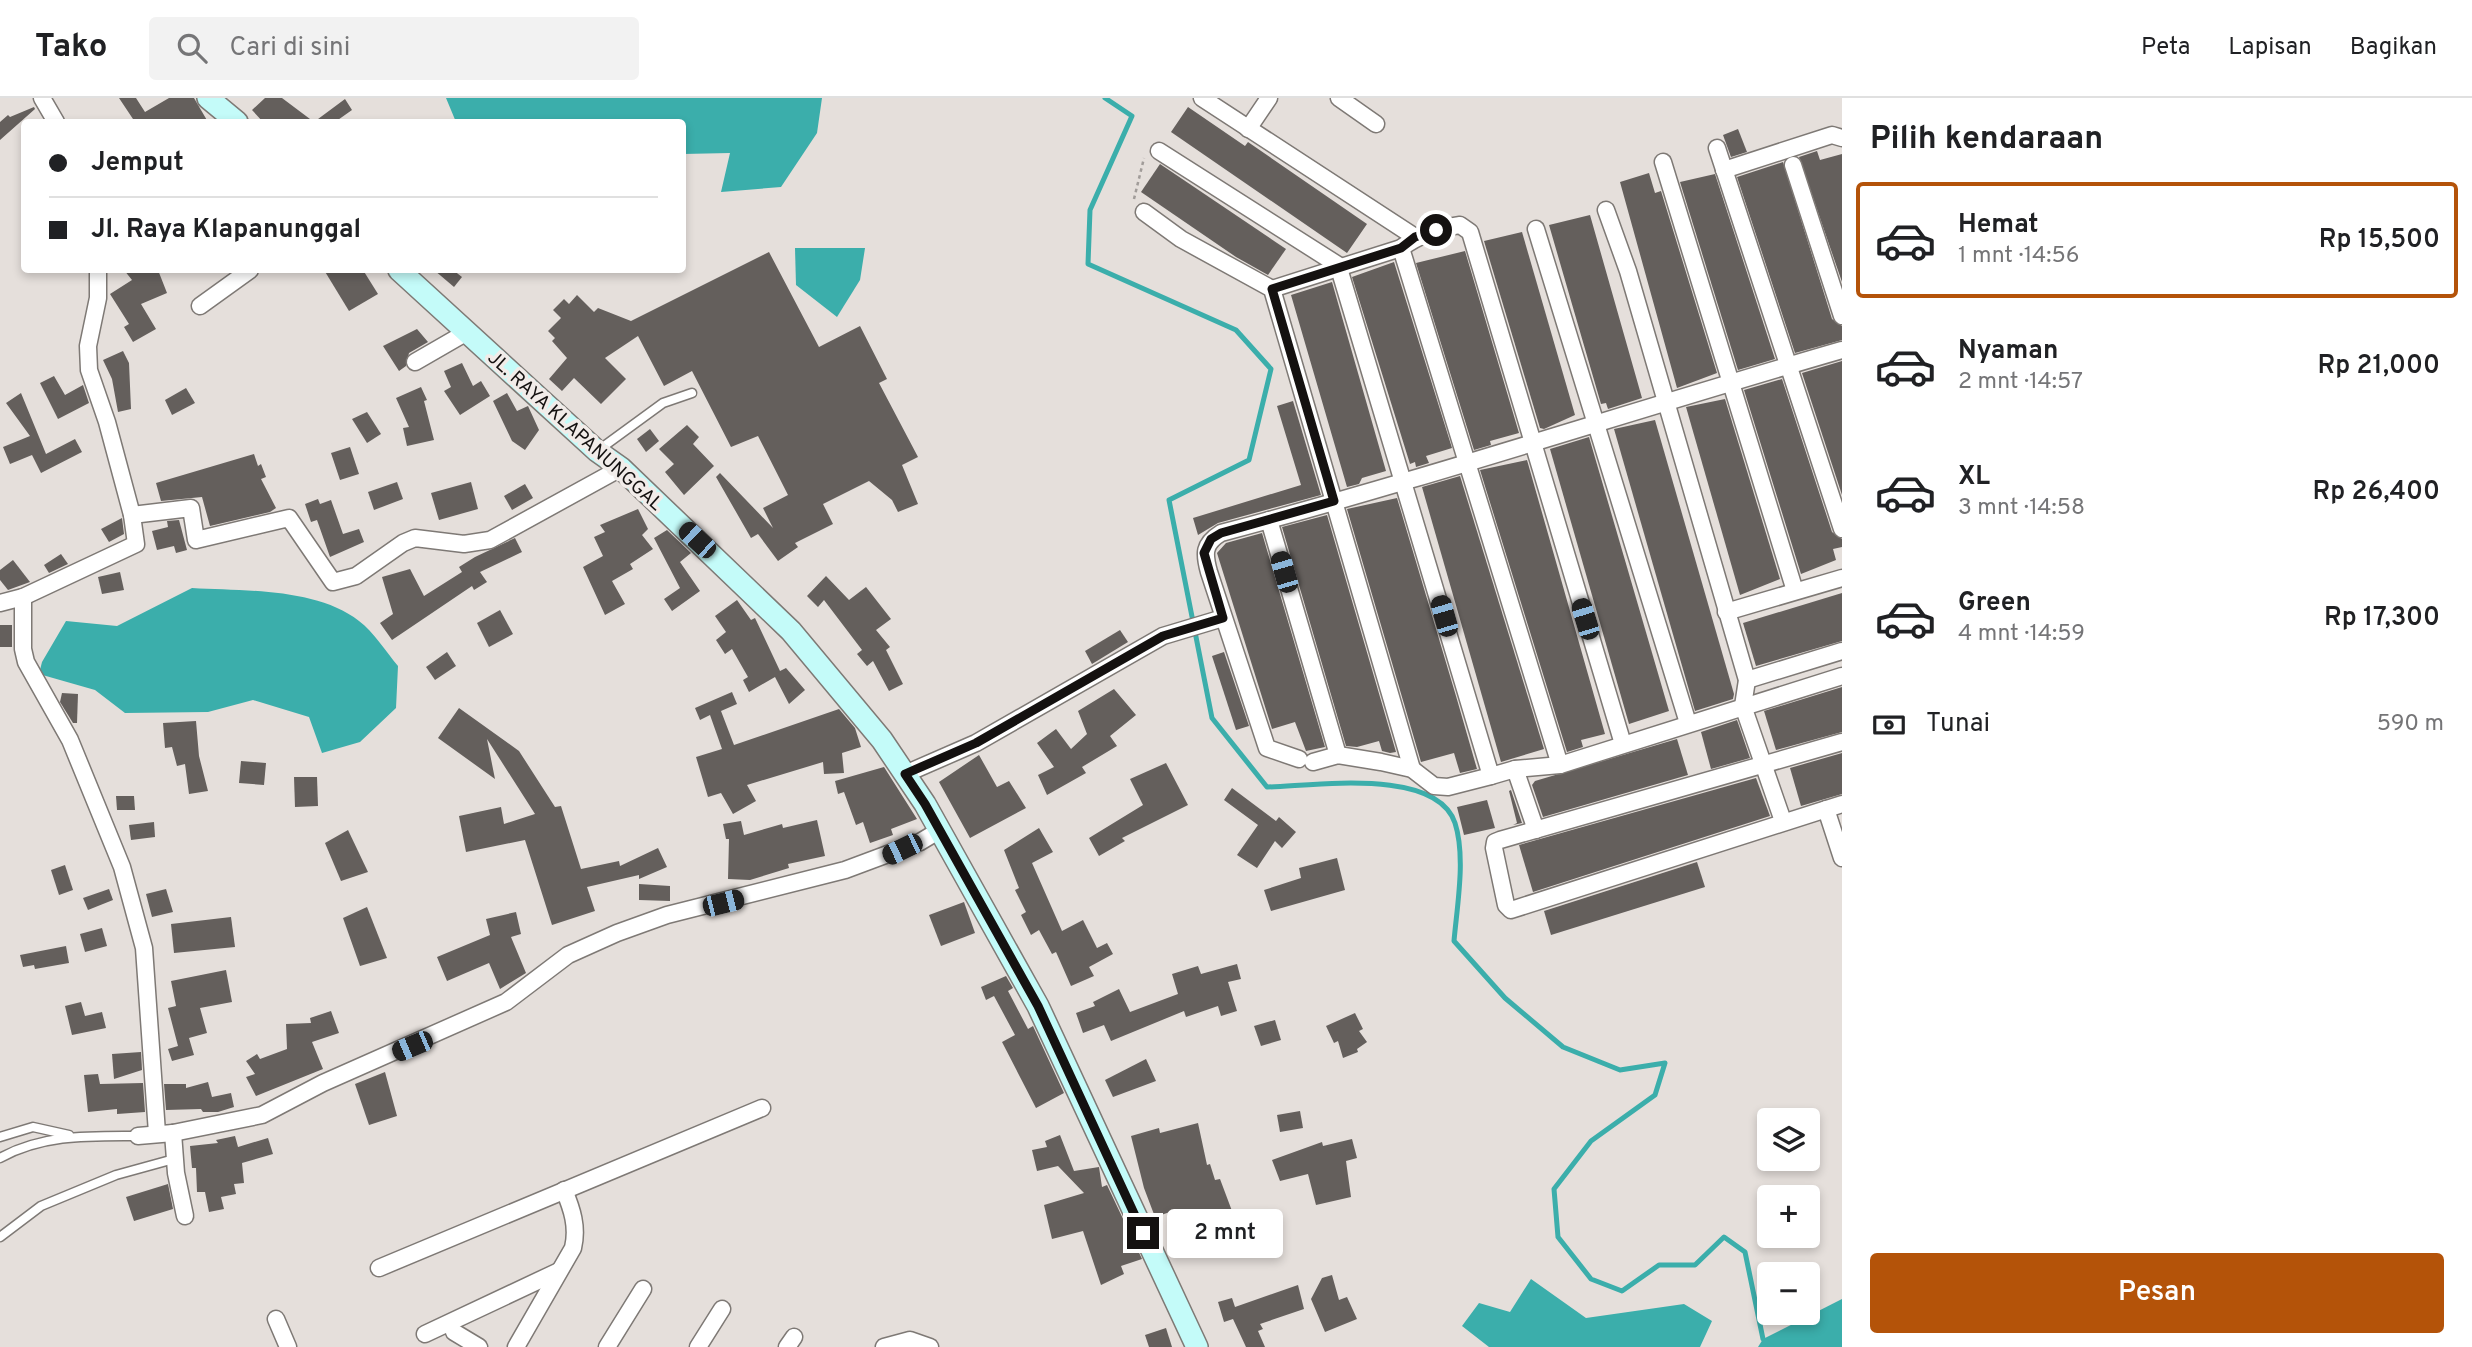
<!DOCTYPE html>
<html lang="id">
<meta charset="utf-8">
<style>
:root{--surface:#fff;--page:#f2f2f2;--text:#202124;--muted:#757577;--line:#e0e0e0;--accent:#b45309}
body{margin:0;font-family:Overpass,sans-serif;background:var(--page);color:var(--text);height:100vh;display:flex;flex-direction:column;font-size:26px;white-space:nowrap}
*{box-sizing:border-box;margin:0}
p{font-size:23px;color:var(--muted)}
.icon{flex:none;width:38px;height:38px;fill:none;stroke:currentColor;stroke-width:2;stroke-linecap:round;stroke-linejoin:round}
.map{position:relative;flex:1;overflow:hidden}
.sheet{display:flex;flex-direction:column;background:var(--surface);width:630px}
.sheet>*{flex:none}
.guide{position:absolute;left:21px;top:21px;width:665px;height:154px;border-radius:7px;box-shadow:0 4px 10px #0003;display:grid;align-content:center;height:154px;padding:0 28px;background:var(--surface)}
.buttons{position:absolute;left:1757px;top:1010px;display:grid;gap:14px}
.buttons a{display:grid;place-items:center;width:63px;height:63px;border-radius:7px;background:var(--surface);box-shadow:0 4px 10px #0003;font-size:35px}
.end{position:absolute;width:32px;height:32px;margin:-16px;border:9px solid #141110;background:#fff;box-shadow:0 0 0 4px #fff}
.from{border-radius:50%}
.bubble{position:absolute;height:49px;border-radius:7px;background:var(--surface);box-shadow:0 4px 10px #0003;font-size:23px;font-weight:600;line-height:49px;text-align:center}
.car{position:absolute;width:21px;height:42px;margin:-21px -10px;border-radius:9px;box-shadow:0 0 5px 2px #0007;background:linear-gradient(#222 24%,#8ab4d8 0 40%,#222 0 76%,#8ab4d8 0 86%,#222 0)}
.guide b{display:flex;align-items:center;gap:24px;height:66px;font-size:26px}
.guide b+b{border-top:2px solid var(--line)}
.guide i{width:18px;height:18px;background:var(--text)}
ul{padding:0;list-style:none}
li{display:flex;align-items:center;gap:21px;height:116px;margin:0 14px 10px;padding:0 14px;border:4px solid transparent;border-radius:7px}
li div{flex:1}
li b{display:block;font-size:26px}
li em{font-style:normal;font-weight:600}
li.on{border-color:var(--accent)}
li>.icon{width:63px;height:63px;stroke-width:1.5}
h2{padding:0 28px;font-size:32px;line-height:84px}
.pay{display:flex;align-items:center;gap:18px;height:77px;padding:0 28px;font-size:26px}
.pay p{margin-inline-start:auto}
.action{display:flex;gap:14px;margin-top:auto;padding:14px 28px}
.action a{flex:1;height:80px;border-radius:7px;background:var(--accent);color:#fff;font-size:28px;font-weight:600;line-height:80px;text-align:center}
header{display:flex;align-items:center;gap:42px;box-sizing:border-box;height:98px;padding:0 35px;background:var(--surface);border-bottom:2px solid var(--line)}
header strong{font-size:33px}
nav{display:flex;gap:38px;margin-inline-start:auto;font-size:24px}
.search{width:490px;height:63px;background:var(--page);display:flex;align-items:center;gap:18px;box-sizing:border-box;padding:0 24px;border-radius:7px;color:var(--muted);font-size:26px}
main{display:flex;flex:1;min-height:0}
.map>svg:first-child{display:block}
.water{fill:#3baeab}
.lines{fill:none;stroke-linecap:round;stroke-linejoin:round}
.stream{stroke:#3baeab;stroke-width:5}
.building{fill:#645f5c}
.lane-casing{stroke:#7e7975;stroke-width:11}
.street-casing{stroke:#7e7975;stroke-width:19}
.secondary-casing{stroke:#7e7975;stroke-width:24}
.path{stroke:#a19c99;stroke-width:2.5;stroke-dasharray:3.5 3.5;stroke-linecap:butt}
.lane{stroke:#fff;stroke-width:8}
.street{stroke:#fff;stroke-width:16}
.secondary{stroke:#c4fbf9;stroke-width:21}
.route{stroke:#141110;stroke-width:9}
.labels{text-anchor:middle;stroke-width:7;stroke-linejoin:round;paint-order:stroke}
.street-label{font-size:19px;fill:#141110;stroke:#f2ece9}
</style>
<header>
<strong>Tako</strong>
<div class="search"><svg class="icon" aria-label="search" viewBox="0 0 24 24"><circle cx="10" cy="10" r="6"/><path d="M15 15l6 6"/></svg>Cari di sini</div>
<nav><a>Peta</a><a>Lapisan</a><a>Bagikan</a></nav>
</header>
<main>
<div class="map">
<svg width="1842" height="1249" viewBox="0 0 1842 1249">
<rect width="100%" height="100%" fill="#e5dfdb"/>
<g class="water">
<path d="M446,0H822L817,35L781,89L721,94L730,55L683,56L682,24H456Z"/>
<path d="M795,150H865L860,182L837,219L796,187Z"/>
<path d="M192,490C244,493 317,490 359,523C374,534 386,554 398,568L396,610L360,644L322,655L309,619L253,602L208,614L125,615L95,592L39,576L42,564L66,523L117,528Z"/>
<path d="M1531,1181L1586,1220L1684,1206L1712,1223L1700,1249H1489L1462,1228L1479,1205L1510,1214Z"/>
<path d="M1842,1201V1249H1758L1763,1241Z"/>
</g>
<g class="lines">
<path class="stream" d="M1105,0L1132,18L1090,112L1088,166L1236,232L1271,271L1249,362L1169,402L1212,620L1267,689C1314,688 1436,669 1455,725C1466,759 1457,808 1454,843L1505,900L1563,949L1620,972L1665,965L1655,997L1591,1043L1554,1091L1558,1139L1591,1181L1622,1193L1659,1167H1695L1724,1139L1745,1154L1763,1241L1772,1249"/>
</g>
<g class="building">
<path d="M119,0H136L145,14L169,0H194L208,24H127L133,21Z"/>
<path d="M265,0H282L314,24L345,1L352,12L335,24H263L252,12Z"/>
<path d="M34,9L35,11L0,42V24L8,17L10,19Z"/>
<path d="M1188,9L1245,48L1248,44L1367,126L1347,155L1171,34Z"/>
<path d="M1738,31L1747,54L1731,59L1723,37Z"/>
<path d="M1817,53L1820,62L1842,56V184L1799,59Z"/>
<path d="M1783,64L1832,221L1842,228V242L1795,255L1737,79Z"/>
<path d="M1160,66L1286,151L1268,177L1236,159L1141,94Z"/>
<path d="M1649,75L1655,95L1661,93L1717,275L1677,290L1620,84Z"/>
<path d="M1715,76L1775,261L1738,272L1680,84Z"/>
<path d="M1590,117L1642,300L1608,311L1606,305L1601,306L1549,127Z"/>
<path d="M1522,134L1575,317L1544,331L1540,330L1484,143Z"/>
<path d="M1465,153L1519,335L1490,343L1491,347L1474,352L1416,165Z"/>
<path d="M769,154L819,249L860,228L887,281L879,285L918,359L902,367L918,406L898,414L892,402L869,383L823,406L833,426L795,445L798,449L778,463L758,436L751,440L716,379L720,375L773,430L763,410L788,397L758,338L731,349L692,273L664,288L638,238L605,260L626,281L601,306L574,280L562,293L549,281L567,260L552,243L555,240L548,233L561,220L553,212L564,201L569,206L577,197L594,214L598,210L631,223Z"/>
<path d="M1394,164L1452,350L1426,358L1429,365L1416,369L1415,364L1410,366L1352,179Z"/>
<path d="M124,172H158L167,195L141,206L156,231L133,244L124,229L129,226L110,196L132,182Z"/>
<path d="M324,172H363L378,196L349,213Z"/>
<path d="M434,172H453L462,179L454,189Z"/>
<path d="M1332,184L1386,373L1362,380L1359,386L1347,389L1291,197Z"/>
<path d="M417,231L428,244L409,255L406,268L399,273L383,248Z"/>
<path d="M123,253L129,265L131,311L118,314L112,281L103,262Z"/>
<path d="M1842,263V397L1802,275Z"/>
<path d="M462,265L473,288L481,283L490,298L460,317L444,293L451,289L444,273Z"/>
<path d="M54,278L65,297L83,287L89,305L58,321L40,285Z"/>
<path d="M1782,281L1832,434L1842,441V449L1833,451L1836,462L1801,476L1744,292Z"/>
<path d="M421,289L427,302L424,303L434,342L407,348L403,330L409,329L396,300Z"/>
<path d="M186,290L195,305L172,317L165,302Z"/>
<path d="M21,295L46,356L75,341L82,354L41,375L32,357L10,366L3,349L30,338L6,305Z"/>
<path d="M507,295L517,313L528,308L539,332L525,352L512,343L493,303Z"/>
<path d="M1725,301L1780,481L1740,497L1686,309Z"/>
<path d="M1293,303L1321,397L1218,425L1198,437L1193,420L1301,387L1277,308Z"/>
<path d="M367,314L381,336L367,345L352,321Z"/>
<path d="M1655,322L1734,596L1733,601L1695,613L1614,331Z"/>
<path d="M687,327L699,339L693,346L714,368L684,397L665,374L674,366L659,351Z"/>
<path d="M650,331L659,343L646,354L637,341Z"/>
<path d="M1589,339L1669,613L1629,626L1550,351Z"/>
<path d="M350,349L359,376L340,382L331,355Z"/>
<path d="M254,356L258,368L261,366L266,379L261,381L276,410L270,414L210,428L202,399L161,403L156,385Z"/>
<path d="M1527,362L1605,636L1581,642L1583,649L1567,654L1480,372Z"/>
<path d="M1460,378L1544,651L1501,664L1422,389Z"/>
<path d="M397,384L403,401L374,412L368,394Z"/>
<path d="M471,384L478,411L439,422L431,395Z"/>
<path d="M525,386L533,400L512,412L504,398Z"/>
<path d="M1397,400L1456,598L1477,671L1460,675L1454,655L1421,664L1347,411Z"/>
<path d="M318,401L320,406L331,402L343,436L359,431L364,444L330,459L317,422L311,424L305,406Z"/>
<path d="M638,411L648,431L642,437L653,451L630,466L633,471L612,483L625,506L605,517L583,469L603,458L594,439L605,434L600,427Z"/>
<path d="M1327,417L1396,654L1390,655L1382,653L1379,643L1357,649L1346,648L1282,429Z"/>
<path d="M122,420L124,436L109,444L101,431Z"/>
<path d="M179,422L187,452L176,455L174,448L157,452L152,433L168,429L167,423Z"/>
<path d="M667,432L691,455L680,464L700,493L672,513L664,501L680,490L654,440Z"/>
<path d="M1262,435L1325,649L1306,653L1295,624L1272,631L1217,455L1226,445Z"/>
<path d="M515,440L522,454L480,474L487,484L474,492L472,488L392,542L380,525L393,516L382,479L410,471L424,498L462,474L459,469L475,459Z"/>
<path d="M61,456L68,466L49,475L44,467Z"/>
<path d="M13,462L30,484L8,492L0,482V472Z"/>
<path d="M120,474L124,492L102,496L98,479Z"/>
<path d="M826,478L849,502L866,489L891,521L876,532L890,549L886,552L903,586L889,593L873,563L867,568L857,556L862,552L824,502L818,509L807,498Z"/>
<path d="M1842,495V543L1756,568L1743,525Z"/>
<path d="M737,502L751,522L755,520L780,573L786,570L805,592L789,606L775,579L749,594L743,582L748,579L732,551L725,556L716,542L726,534L715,518Z"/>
<path d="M500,512L513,536L489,549L477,525Z"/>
<rect x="0" y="527" width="12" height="22"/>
<path d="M1120,532L1128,544L1092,566L1085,553Z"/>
<path d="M447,554L456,568L435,582L426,569Z"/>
<path d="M1224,554L1249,628L1236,632L1212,558Z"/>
<path d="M1842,589V634L1776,652L1764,613Z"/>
<path d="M1114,591L1136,617L1110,638L1117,648L1082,669L1086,675L1047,697L1038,677L1054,669L1037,645L1056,631L1071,651L1087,636L1078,613Z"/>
<path d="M732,594L737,606L721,613L734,647L839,611L855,630L861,649L842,655L844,675L824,676L823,664L747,687L756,703L733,716L721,695L708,699L696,659L722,651L710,617L700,622L695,610Z"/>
<path d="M62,595L78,596L77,625H73L60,604Z"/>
<path d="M459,610L519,653L555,709L561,708L581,771L619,763L620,768L658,750L667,769L639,781V777L587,789L595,813L552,827L525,742L466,754L459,718L501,709L504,726L535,716L487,641L495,681L438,640Z"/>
<path d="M1737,622L1750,660L1711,671L1701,634Z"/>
<path d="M196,623L199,658L208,693L189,696L185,666L177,668L172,649L165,650L163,625Z"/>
<path d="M1677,641L1688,677L1543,719L1532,687L1535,683Z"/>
<path d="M1842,655V696L1801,708L1790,670Z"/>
<path d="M979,657L997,689L1009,683L1026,710L970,740L939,684Z"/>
<path d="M241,663L266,665L264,687L239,685Z"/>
<path d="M1166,665L1188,707L1122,740L1125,743L1099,758L1089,740L1143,707L1130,681Z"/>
<path d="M884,669L917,721L891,731L893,737L870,745L863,724L856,727L844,694L838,696L835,683Z"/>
<path d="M294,679H317L318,708L295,709Z"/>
<path d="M1756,680L1770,718L1533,794L1519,747Z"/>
<path d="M1232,690L1276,723L1279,719L1296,734L1282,750L1275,743L1257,770L1237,757L1258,727L1224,702Z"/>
<path d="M1511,692L1522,725L1513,727L1517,725L1509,693Z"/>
<path d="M116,698H134L135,712H117Z"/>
<path d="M1487,702L1495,730L1464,737L1457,709Z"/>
<path d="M817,722L825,758L788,766L789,770L750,782L728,781L729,741H726L723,726L741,723L744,737L782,726L783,730Z"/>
<path d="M154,724L155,739L131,742L129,727Z"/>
<path d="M1039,730L1053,754L1032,765L1062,833L1083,822L1097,850L1107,845L1113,856L1089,869L1094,878L1071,888L1056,854L1052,856L1039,832L1031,837L1021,817L1026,814L1015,792L1019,790L1004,752Z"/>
<path d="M348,732L368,774L341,783L325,745Z"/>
<path d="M1337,760L1345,792L1271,813L1264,792L1301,780L1299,770Z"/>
<path d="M1697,764L1705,789L1551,837L1544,813Z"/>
<path d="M65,767L73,792L59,797L51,772Z"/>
<path d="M639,786L670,788V803L639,802Z"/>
<path d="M109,791L113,802L88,812L83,800Z"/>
<path d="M166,791L173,814L152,819L146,796Z"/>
<path d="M964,804L975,835L941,848L929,817Z"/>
<path d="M367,809L387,860L360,868L343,820Z"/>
<path d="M516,814L521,836L511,839L526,875L500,891L489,865L447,883L437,859L490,837L486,821Z"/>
<path d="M231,819L235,849L174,855L171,826Z"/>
<path d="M102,830L107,848L85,854L80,836Z"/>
<path d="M66,848L69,865L35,871L34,867L23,869L20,857Z"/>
<path d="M1237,866L1241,881L1228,884L1237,913L1221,918L1218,908L1186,919L1184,913L1111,943L1104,927L1083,935L1076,915L1095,908L1093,904L1119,891L1130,914L1178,896L1172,876L1198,868L1201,876Z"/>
<path d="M226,872L232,904L200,910L207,935L189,940L194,957L172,963L168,951L178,948L168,910L176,908L171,883Z"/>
<path d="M1006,878L1013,890L1008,893L1028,931L1033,928L1064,995L1036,1010L1002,944L1015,937L994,898L986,902L981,889Z"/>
<path d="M81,904L85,918L102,914L106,930L72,937L65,908Z"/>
<path d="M331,913L339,935L312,944L323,971L256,998L246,979L255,976L246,963L257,956L260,961L287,951L286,926L311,925L310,920Z"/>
<path d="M1355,915L1363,931L1359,933L1367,944L1357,951L1358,954L1343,960L1338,943L1334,945L1326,928Z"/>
<path d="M1275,922L1281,942L1261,948L1254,928Z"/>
<path d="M141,954L142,972L114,981L112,956Z"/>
<path d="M1146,961L1156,983L1113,999L1105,982Z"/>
<path d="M385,974L397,1018L369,1027L355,986Z"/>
<path d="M98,976L100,986L143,985L145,1014L117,1016V1011L88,1014L84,977Z"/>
<path d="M208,984L212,999L231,995L234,1009L218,1014H203L201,1011L166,1012L164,986H186V990Z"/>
<path d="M1300,1013L1303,1030L1280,1034L1277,1017Z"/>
<path d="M1198,1025L1207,1067L1210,1066L1215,1082L1220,1081L1238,1129L1248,1127L1251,1145L1227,1149L1223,1127L1192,1140L1176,1112L1155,1119L1144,1090L1131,1038L1159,1030L1160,1035Z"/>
<path d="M1060,1037L1074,1073L1099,1069L1102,1089L1107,1087L1142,1161L1121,1168L1124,1176L1101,1187L1083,1133L1052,1141L1044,1107L1084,1095L1058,1068L1037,1073L1032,1052L1047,1049L1045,1043Z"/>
<path d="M235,1038L238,1049L268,1040L273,1056L242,1065L244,1085L234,1086L236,1096L221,1099L224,1111L209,1114L205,1094H197L196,1070H192L190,1048L218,1045L216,1042Z"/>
<path d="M1352,1041L1357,1060L1346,1063L1351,1099L1316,1107L1308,1076L1280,1083L1272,1062L1322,1044L1323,1048Z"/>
<path d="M168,1086L173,1111L134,1123L126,1099Z"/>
<path d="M1332,1177L1339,1202L1347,1199L1357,1221L1325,1234L1311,1201L1322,1180Z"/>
<path d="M1298,1187L1304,1211L1260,1226L1263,1231L1258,1233L1265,1249H1246L1233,1221L1224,1224L1218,1204L1232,1200L1235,1209Z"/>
<path d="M1166,1230L1172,1249H1149L1145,1237Z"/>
</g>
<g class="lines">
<g class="lane-casing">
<g id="lane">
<path d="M600,351L663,305L692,295"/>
<path d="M0,1039L33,1029L69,1037"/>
<path d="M0,1060C43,1036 90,1038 138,1038"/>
<path d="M0,1139L41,1108L116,1077L174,1061"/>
</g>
</g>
<g class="street-casing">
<g id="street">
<path d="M42,0L56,24"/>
<path d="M1202,0L1415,139"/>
<path d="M1339,0L1376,26"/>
<path d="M1248,31L1269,0"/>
<path d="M1717,50L1842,431"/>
<path d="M1159,53L1338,167L1491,678L1515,671L1560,667L1842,578"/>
<path d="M1663,64L1795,493"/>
<path d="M1793,67L1842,218"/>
<path d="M1724,72L1832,37L1842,40"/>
<path d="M1606,112L1628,173L1747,582L1743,608L1783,723"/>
<path d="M1144,114L1181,141L1272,191L1412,671"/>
<path d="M1536,131L1688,625"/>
<path d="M1401,150L1560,667"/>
<path d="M1272,191L1401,150C1419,137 1438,130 1460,127L1470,134L1623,646"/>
<path d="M200,208L250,172"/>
<path d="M415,264L467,234"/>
<path d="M132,417L191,410L196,442L289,420L333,484L356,478L403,445L415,440L464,446L490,442L621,370"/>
<path d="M1269,422L1338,657"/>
<path d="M23,499V551L26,564L70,642L122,769L144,850L157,1035"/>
<path d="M0,505L23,499L136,446L132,417L107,324L89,272L88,248L98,200V172"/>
<path d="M1726,514L1842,480"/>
<path d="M1747,582L1842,553"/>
<path d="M1842,644L1500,742L1495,744L1494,750L1506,807L1511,812L1842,706"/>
<path d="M1299,661L1267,650L1209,474C1204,456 1203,446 1221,435C1429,380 1634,312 1842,252"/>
<path d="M1313,664L1338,657L1381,664L1412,671L1434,688L1448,689L1491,678"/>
<path d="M1515,671L1536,732"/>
<path d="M905,676L976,645L1163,538L1223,520"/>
<path d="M1826,711L1842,760"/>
<path d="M173,1035L176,1075L185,1118"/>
<path d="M138,1038L173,1035L262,1017L323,985L506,904L568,857L617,835L667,817L845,772L920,744L940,732"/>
<path d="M379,1170L762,1010"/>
<path d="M276,1221L288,1249"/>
<path d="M454,1234L479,1249"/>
<path d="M425,1236L559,1173"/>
<path d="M516,1249L573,1150C578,1129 572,1111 564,1092"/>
<path d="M607,1249L643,1191"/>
<path d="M698,1249L722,1211"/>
<path d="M787,1249L794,1239"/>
<path d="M884,1249L910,1242L930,1249"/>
</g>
</g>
<g class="secondary-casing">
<g id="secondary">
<path d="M208,0L237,24"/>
<path d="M399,172L597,353L621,370L791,533L882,642L925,706L1038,908L1197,1249"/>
</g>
</g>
<path class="path" d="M1134,101L1144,60"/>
<use href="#lane" class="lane"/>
<use href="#street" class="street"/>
<use href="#secondary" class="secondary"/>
</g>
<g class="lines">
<path class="route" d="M1143,1135L1038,908L925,706L905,676L976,645L1163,538L1223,520L1204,455L1211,441L1221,435L1334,403L1272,191L1401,150L1415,139L1436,132"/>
</g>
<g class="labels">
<g class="street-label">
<text transform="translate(576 332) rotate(42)" y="7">JL. RAYA KLAPANUNGGAL</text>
</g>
</g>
</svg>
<div class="buttons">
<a><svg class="icon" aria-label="layers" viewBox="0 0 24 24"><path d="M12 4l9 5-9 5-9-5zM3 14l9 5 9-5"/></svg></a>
<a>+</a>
<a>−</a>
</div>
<i class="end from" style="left:1436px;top:132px"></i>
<i class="end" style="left:1143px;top:1135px"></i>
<div class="bubble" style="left:1167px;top:1111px;width:116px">2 mnt</div>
<i class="car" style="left:697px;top:442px;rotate:313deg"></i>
<i class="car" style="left:1284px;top:474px;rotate:344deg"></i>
<i class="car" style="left:1444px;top:518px;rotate:344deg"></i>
<i class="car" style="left:1585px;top:521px;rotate:343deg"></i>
<i class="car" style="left:902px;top:751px;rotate:244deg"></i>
<i class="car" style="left:723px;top:805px;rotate:76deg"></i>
<i class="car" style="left:412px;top:948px;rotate:247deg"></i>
<div class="guide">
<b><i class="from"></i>Jemput</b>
<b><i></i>Jl. Raya Klapanunggal</b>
</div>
</div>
<section class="sheet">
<h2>Pilih kendaraan</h2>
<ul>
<li class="on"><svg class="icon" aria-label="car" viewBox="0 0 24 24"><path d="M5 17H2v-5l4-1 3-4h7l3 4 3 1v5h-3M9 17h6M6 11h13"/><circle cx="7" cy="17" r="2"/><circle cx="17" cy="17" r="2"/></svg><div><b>Hemat</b><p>1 mnt · 14:56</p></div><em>Rp 15,500</em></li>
<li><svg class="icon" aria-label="car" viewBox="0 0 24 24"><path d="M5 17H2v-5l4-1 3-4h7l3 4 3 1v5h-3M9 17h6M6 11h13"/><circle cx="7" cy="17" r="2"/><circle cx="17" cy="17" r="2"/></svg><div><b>Nyaman</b><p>2 mnt · 14:57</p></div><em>Rp 21,000</em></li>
<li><svg class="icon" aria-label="car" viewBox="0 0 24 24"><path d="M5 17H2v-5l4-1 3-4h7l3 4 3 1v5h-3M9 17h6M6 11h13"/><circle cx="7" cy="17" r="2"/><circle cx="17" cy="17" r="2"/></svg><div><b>XL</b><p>3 mnt · 14:58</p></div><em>Rp 26,400</em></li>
<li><svg class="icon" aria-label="car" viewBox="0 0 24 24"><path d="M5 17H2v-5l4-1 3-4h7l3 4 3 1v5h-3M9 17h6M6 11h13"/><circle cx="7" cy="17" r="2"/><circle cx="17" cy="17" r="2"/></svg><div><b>Green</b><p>4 mnt · 14:59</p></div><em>Rp 17,300</em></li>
</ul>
<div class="pay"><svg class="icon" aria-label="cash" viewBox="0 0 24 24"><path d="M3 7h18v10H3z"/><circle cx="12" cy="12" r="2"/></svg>Tunai<p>590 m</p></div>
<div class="action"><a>Pesan</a></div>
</section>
</main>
